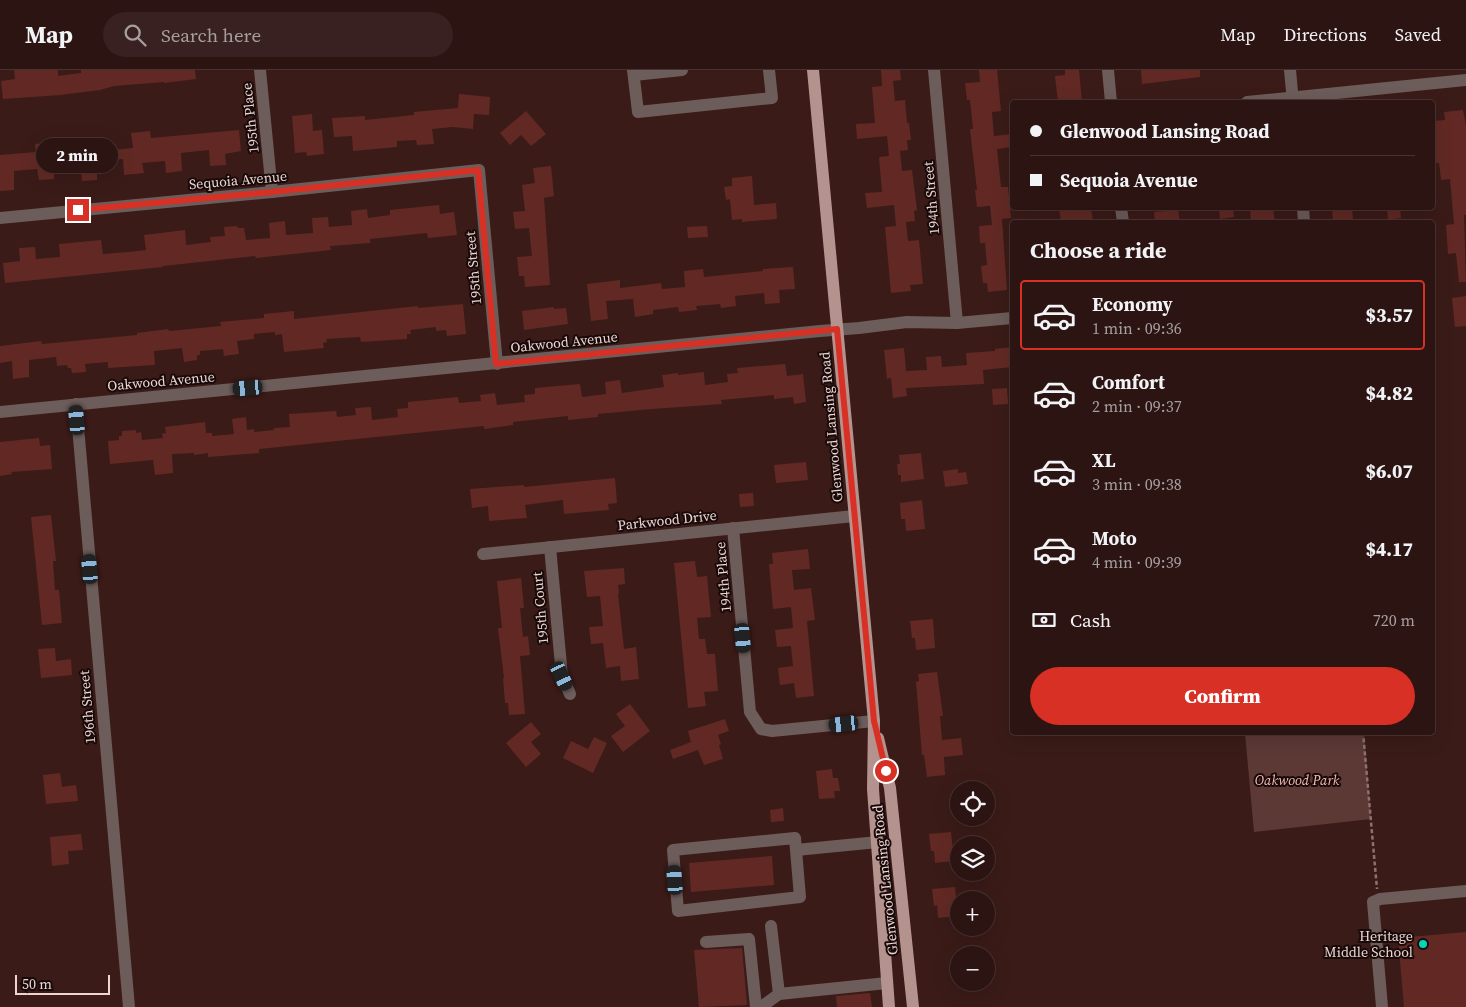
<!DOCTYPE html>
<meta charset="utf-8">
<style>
:root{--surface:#2c1412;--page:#382120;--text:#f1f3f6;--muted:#a69e9f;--line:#483332;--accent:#d93025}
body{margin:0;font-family:"Source Serif 4",serif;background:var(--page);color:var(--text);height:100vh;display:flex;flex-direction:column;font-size:19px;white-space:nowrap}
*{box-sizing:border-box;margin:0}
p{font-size:16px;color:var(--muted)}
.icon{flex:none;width:28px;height:28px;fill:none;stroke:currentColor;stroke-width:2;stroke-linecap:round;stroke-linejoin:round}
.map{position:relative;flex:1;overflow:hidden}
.details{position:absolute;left:1010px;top:150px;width:425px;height:515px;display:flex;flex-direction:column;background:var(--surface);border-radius:5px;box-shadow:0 5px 20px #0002,0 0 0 1px var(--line)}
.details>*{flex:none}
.hud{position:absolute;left:1010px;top:30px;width:425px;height:110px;border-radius:5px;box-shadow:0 5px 20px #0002,0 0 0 1px var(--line);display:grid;align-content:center;height:110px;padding:0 20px;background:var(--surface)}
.fabs{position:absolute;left:950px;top:711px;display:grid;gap:10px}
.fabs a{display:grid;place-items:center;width:45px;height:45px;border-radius:50%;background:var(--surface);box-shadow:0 5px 20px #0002,0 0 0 1px var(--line);font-size:25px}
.scale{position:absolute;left:15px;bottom:12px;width:95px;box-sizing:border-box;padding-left:5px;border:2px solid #ecd6d3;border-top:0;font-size:14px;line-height:18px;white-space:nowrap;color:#ecd6d3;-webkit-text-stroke:4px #180a09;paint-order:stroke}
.end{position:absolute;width:22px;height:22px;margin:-11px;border:6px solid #d93025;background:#fff;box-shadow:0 0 0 2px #fff}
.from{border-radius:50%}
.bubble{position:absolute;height:35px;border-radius:18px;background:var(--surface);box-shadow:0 5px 20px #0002,0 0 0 1px var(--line);font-size:16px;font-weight:800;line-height:35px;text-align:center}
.car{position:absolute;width:15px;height:30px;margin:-15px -8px;border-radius:6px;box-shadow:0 0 4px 1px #0007;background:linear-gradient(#222 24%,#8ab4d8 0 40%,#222 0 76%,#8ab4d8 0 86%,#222 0)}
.hud b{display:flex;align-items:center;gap:18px;height:48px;font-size:19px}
.hud b+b{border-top:1px solid var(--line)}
.hud i{width:12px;height:12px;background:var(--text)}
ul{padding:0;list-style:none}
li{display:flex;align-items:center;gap:15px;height:70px;margin:0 10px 8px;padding:0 10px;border:2px solid transparent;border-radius:5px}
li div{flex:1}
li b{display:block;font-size:19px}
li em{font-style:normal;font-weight:800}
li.current{border-color:var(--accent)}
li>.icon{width:45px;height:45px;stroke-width:1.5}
h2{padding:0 20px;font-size:22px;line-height:60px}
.pay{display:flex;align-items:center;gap:12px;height:55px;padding:0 20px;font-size:19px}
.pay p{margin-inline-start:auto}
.action{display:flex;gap:10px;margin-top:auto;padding:10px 20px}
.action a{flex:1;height:58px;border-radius:30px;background:var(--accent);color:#fff;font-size:20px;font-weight:800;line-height:58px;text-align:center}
header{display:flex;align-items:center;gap:30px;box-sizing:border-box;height:70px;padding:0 25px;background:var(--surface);border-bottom:1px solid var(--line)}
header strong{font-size:24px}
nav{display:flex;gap:28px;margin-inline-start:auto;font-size:18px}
.search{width:350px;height:45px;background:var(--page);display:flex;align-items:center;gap:12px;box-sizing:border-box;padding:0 18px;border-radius:28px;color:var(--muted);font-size:19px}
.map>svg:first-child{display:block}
.green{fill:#5c3935}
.building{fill:#622924}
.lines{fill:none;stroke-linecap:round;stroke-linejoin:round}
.path{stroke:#8c716e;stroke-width:2.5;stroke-dasharray:4 2.5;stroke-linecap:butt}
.minor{stroke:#6c5c5a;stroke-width:12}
.major{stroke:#b4928d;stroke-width:12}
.route{stroke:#d93025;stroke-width:6}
.poi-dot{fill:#04d5b6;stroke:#180a09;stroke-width:2}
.labels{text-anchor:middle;stroke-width:4;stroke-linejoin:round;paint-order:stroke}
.street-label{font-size:14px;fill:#ecd6d3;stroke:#180a09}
.park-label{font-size:14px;font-style:italic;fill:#f5bbb4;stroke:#180a09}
.poi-label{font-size:14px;fill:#ecd6d3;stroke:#180a09;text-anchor:end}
</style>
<header>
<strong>Map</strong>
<div class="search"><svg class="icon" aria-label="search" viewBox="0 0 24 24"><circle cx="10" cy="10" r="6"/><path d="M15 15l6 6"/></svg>Search here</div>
<nav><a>Map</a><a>Directions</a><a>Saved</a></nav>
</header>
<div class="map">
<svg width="1466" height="937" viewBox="0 0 1466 937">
<rect width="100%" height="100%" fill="#3a1b18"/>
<path class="green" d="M1245,663H1364L1371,749L1254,762Z"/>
<g class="building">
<path d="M14,0H58V6L81,3V0H195L196,9L164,13V12L114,16L100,20L60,25L3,29L1,11L15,9Z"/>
<path d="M881,0H900L901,10L893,11L895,31L905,30L907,53H909L911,70H907L908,80L900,81L902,101L912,100L917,140L914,141L915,151L906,152L908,171L919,170L923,214L910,215L911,221L891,223L885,157L896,156L894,135L867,138L865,123L882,122L879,87L889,86L887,66L857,69L856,54L875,53L872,17L882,16Z"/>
<path d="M979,0H997L1001,41L992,42L994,66L1012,64V77L997,79L1001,117H1008L1011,148L1002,149L1007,220L988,222L987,213H983L981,196L987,195L985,173H980L979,156L992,155L990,136L977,137L975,120H977L970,59H973L970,30H967L965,13L980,12Z"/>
<path d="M1065,0H1079L1082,32H1058L1055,6L1065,5Z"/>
<path d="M1141,0H1200V7L1142,14Z"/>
<path d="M459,24L490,27L489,45L474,44L473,59L453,57L432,59L434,74L417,75L416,70L397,71V77L353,81L352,66L334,67L332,48L365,46V50L414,45V42L458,38Z"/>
<path d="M1463,40L1466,55V145H1464L1466,212H1459L1456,183L1448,184L1446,155L1454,154L1450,109L1441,110L1439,93H1432V51L1445,50L1444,42Z"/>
<path d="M526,41L546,64L531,76L521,65L510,75L500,63Z"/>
<path d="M312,44L313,61L322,60L324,84L307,86L306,82L295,83L292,46Z"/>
<path d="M239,60L241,81L225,84L226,95L210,96L209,80L181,83L182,101L166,103L165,91L142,93L144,103L124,105L123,89L97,91V110L82,111L79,88L54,90V109L39,110L37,99L14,101V120L0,121V85L36,82L35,74L67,71V77L110,72L111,80L133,78L131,63L150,61L151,68Z"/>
<path d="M551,96L554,126L544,128L550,215L525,217L524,206H519L517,187L532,186L529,158L515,159L513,142L525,141L522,115L535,113L533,98Z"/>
<path d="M752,106L754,135L776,133L777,149L742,152V149L732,150L730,129L726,130L724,117L732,116V108Z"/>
<path d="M439,135L440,144L454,142L457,165L428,168L427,163L370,169V173L330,176L331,180L256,188L255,186L163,196V197L5,213L3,193L20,191L19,178L35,177L36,189L60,187L59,174L101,170L103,184L129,182L146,180L144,165L185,160L186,175L211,172L210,167L225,166L224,157L237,156L238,158H244L246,170L270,168L269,153L285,151L286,165L313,163L312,148L328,147L329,157L352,155L351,141L367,139L368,148L390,145V140Z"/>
<path d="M1059,138H1091L1093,152H1061Z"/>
<path d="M1219,138H1233L1234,147L1220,149Z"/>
<path d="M1273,138L1275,152H1251L1250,139Z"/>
<path d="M1332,138H1352L1353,150L1333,151Z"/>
<path d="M1387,138H1400L1401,148L1388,150Z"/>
<path d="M1178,140L1180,152H1155L1154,142Z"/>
<path d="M707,156L708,167L688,168L687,157Z"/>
<path d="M793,197L795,219L779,220L780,233L765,234L764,223L735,226L736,236L721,238L720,234L696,236L697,240L679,242L678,237L653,240V244L635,247L633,229L606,231L608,249L591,251L587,214L620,210V218L661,213L662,219L685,217L684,201L703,199L704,207L763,201V199Z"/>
<path d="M1466,226V256L1455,257L1452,228Z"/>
<path d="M463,234L466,264L447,266L446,260L436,261V257L410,260L411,264H407V269L361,272L360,267L326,269L327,272L323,273L324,278L284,282L282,264L275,265V262L254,264V269L237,271L239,284L224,286L223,279L200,281V285H197V290L184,292L182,278L154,281L155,295L108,298V292L85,294L86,302L72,303L71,298H68L67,295L57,296L56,287L29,290V307L13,309L12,291L0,293V276L41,271L42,274L137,265V263L168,259L169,261L221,256L220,252L264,248V244L294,241V249L418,236V238Z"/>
<path d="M554,237V239L566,238L568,254L524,260L522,241Z"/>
<path d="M1012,277V297L983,300L984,314L906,318L907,326L893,328L891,308L887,309L884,280L904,278L906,301L927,300L926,287L941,286L942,297L967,295L966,283L995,281V279Z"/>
<path d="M785,294L787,306L803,304L806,332L794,334L793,327L774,329V325L721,330L722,334L652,339L598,344V347L568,350V346L513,352V355L484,359V356L259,379V383L208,387V383L194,385V383L172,384L173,403L155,405L153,390L110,394L108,371L119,370V366H122V361L136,360V363L141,362L142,370L163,368L162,364L166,363L165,357L205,352L206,363H212V366L234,364L232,349L246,347L247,360L254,359V362L274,360V358L290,357L289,344L336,341L337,347L356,345L355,338L371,337L372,350L398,347L397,339L408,338V332L458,327L459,333L481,331L480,325L495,323L497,335L525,332L524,325L535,324V318L580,314L582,327L606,324L605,312L620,310L622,323L664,317L662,305L678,303V305L704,302L705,315L728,312L727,304L738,303L737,298Z"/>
<path d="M1007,318L1008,334L993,335L992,319Z"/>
<path d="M39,368L40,376L50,375L52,399L11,402L12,404L0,406V372Z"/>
<path d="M921,383L924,409L901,412V405H898L897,394H900L899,385Z"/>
<path d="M806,392L808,410L776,413L774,395Z"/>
<path d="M958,399V403L966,402L968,414L945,417L943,401Z"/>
<path d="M615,408L617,433L608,434L609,440L564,444L563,430L525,435L527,448L489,451L488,436L472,438L470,419L524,415V417Z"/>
<path d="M753,423L754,436L740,437L739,424Z"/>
<path d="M922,430L925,459L906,461L905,449H901L900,433Z"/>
<path d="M51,445L56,491H53L55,520H59L62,553L42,555L31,447Z"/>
<path d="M808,479L810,499L792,500L794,520L811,518L815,550L807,551L814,626L796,628L794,613L780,615L778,598L793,596L791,576L777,577L775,560L793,558L791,537L773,539L769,494H773L772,483Z"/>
<path d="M695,491L697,507L707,506L711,547L697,548L699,569H705L707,584H715L718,621L704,622L706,636L688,638L674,493Z"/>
<path d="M624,498L625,514L618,515L619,524H618L624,579L636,577L639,609L621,611L620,596L606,598L603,573L591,574L589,557L603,556L600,526L587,527L584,501Z"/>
<path d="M521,508L524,538H520L523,567L528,566L530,585L520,586L525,644L509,645L508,633H505L503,608H504L498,558H502L497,511Z"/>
<path d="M933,549L935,578L916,580L915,568H912L910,551Z"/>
<path d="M55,578L56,591L71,589L72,605L41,608L38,579Z"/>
<path d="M937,602L943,646H940L942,670L961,668L963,685L944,687L945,705L927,707L924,685H922L916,612L919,611L918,604Z"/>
<path d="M630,634L650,661L623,682L611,666L625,656L616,644Z"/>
<path d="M725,649L729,661L718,665L721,674L719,675L723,689L704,695L698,680L673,689L670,680L691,672L688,661Z"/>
<path d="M531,652L541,664L531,672L541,684L526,697L506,673Z"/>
<path d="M594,667L607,673L593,703L563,688L571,671L588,679Z"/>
<path d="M832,699L833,708H838L840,721H834L835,728L819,729L816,701Z"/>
<path d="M60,703L62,717L76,715L78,731L46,734L43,705Z"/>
<path d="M783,738L784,751L771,752L770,740Z"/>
<path d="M951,762L954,791L935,793L934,781H931L929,764Z"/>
<path d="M81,764L83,780L68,781L69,794L52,796L50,767Z"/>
<path d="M772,786L774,815L691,822L689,793Z"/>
<path d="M955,817L958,846L938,848L937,835L934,836L932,819Z"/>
<path d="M1466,862V937H1404L1398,868Z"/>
<path d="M742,878L747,935L699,937L694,880Z"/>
<path d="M870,923L872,937H837L836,926Z"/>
</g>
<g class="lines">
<path class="path" d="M1363,662L1377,819"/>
<g class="minor">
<path d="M260,0L272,122"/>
<path d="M633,0L638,42L772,28L769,0"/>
<path d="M934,0L957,253"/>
<path d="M1108,0L1111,32"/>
<path d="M1290,0L1293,32"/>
<path d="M634,5L682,0"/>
<path d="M1247,32L1466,10"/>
<path d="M1121,138L1123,152"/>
<path d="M1303,138L1304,152"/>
<path d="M0,148L272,122L479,100L497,294"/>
<path d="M76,334L129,937"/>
<path d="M0,342L820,261L859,258L907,252L957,253L1012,248"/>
<path d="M733,458L750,642L761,659L772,661L874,651"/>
<path d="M550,477L562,606L570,624"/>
<path d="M483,484L854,446"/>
<path d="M796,780L795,768L673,780L678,841L800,827L796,780L878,772"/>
<path d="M706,872L749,869L756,937"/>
<path d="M779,924L887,913"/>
<path d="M761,937L779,924L771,856"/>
<path d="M1382,937L1373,832L1380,829L1466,821"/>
</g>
<g class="major">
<path d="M813,0L874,651L873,719L889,937"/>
<path d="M878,668L890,718L913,937"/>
</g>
</g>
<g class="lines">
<path class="route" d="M78,140L272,122L478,100L496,294L837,259L874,651L886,701"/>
</g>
<circle class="poi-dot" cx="1423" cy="874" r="5"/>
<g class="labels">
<g class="street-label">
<text transform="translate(250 48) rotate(-96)" y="5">195th Place</text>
<text transform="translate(238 110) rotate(-5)" y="5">Sequoia Avenue</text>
<text transform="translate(931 128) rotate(-95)" y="5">194th Street</text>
<text transform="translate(473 198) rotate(-95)" y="5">195th Street</text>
<text transform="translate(564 272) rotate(-6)" y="5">Oakwood Avenue</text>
<text transform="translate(161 311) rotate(-5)" y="5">Oakwood Avenue</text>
<text transform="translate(831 357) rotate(-95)" y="5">Glenwood Lansing Road</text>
<text transform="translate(667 450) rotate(-6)" y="5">Parkwood Drive</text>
<text transform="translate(723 507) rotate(-95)" y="5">194th Place</text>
<text transform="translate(540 538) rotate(-95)" y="5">195th Court</text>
<text transform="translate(87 637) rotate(-95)" y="5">196th Street</text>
<text transform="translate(885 810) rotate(-96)" y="5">Glenwood Lansing Road</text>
</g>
<g class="park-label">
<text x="1297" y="715">Oakwood Park</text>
</g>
<g class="poi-label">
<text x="1413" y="871">Heritage<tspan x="1413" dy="16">Middle School</tspan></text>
</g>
</g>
</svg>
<div class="fabs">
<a><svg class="icon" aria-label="locate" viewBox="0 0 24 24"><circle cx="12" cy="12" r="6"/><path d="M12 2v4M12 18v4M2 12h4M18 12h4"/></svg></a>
<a><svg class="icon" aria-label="layers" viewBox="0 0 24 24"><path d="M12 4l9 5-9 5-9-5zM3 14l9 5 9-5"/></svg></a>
<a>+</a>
<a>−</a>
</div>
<div class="scale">50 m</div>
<i class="end from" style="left:886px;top:701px"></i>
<i class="end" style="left:78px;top:140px"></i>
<div class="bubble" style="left:36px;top:68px;width:82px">2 min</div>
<i class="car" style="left:248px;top:318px;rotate:265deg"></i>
<i class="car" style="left:77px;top:350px;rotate:355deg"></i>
<i class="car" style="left:90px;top:499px;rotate:355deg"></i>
<i class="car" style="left:743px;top:568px;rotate:175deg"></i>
<i class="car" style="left:562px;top:606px;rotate:155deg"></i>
<i class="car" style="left:844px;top:654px;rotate:264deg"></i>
<i class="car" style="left:675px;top:810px;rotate:356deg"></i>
<div class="hud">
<b><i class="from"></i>Glenwood Lansing Road</b>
<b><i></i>Sequoia Avenue</b>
</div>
<section class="details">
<h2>Choose a ride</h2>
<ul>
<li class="current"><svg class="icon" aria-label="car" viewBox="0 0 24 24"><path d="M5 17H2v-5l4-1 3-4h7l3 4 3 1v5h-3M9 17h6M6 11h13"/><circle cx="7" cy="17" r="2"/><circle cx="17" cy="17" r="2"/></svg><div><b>Economy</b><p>1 min · 09:36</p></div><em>$3.57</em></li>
<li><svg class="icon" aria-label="car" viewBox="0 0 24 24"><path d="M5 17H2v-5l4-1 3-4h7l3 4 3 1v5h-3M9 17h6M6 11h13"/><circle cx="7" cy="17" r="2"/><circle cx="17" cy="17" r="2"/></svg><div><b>Comfort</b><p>2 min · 09:37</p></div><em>$4.82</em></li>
<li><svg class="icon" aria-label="car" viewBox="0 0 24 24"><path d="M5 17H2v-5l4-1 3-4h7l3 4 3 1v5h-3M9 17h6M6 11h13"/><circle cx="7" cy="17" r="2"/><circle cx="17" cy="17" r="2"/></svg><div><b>XL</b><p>3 min · 09:38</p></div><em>$6.07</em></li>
<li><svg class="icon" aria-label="car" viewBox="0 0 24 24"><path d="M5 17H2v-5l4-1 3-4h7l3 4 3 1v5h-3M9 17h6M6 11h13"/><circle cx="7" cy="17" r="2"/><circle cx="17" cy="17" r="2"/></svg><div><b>Moto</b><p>4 min · 09:39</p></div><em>$4.17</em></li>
</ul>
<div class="pay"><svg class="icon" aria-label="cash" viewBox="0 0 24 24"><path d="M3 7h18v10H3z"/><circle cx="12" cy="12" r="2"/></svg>Cash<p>720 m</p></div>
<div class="action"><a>Confirm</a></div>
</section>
</div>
